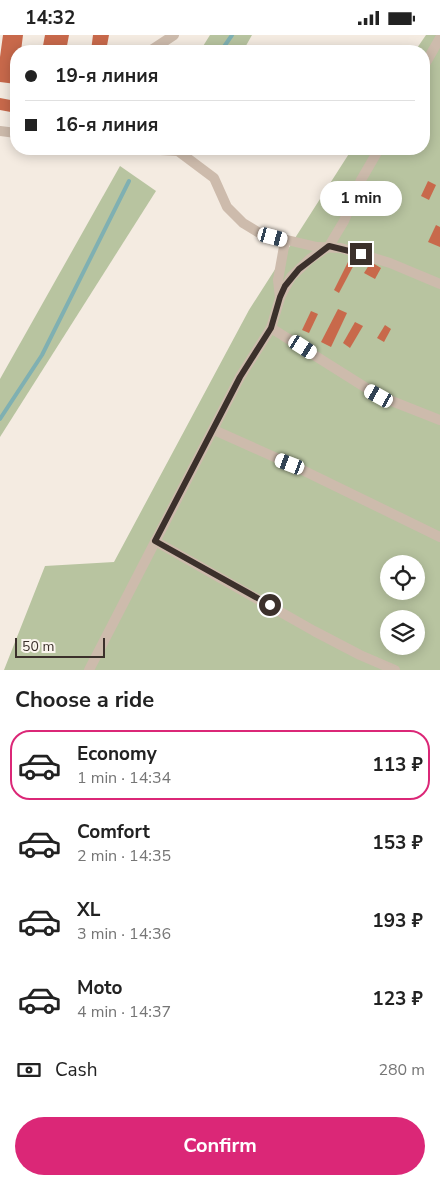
<!DOCTYPE html>
<meta charset="utf-8">
<style>
:root{--surface:#fff;--page:#f6f6f6;--text:#222;--muted:#767676;--line:#e0e0e0;--accent:#db2777}
body{margin:0;font-family:"Nunito Sans",sans-serif;background:var(--page);color:var(--text);height:100vh;display:flex;flex-direction:column;font-size:19px;white-space:nowrap}
*{box-sizing:border-box;margin:0}
p{font-size:16px;color:var(--muted)}
.icon{flex:none;width:28px;height:28px;fill:none;stroke:currentColor;stroke-width:2;stroke-linecap:round;stroke-linejoin:round}
.map{position:relative;height:635px;overflow:hidden}
.sheet{display:flex;flex-direction:column;background:var(--surface);flex:1}
.sheet>*{flex:none}
.top-card{position:absolute;left:10px;top:10px;width:420px;height:110px;border-radius:20px;box-shadow:0 2px 12px #0003;display:grid;align-content:center;height:110px;padding:0 15px;background:var(--surface)}
.tools{position:absolute;left:380px;top:520px;display:grid;gap:10px}
.tools a{display:grid;place-items:center;width:45px;height:45px;border-radius:50%;background:var(--surface);box-shadow:0 2px 12px #0003;font-size:25px}
.scale{position:absolute;left:15px;bottom:12px;width:90px;box-sizing:border-box;padding-left:5px;border:2px solid #3b302b;border-top:0;font-size:14px;line-height:18px;white-space:nowrap;color:#3b302b;-webkit-text-stroke:4px #fbf5ee;paint-order:stroke}
.end{position:absolute;width:22px;height:22px;margin:-11px;border:6px solid #3b302b;background:#fff;box-shadow:0 0 0 2px #fff}
.from{border-radius:50%}
.bubble{position:absolute;height:35px;border-radius:18px;background:var(--surface);box-shadow:0 2px 12px #0003;font-size:16px;font-weight:700;line-height:35px;text-align:center}
.car{position:absolute;width:15px;height:30px;margin:-15px -8px;border-radius:6px;box-shadow:0 0 4px 1px #0007;background:linear-gradient(#fff 24%,#345 0 40%,#fff 0 76%,#345 0 86%,#fff 0)}
.top-card b{display:flex;align-items:center;gap:18px;height:48px;font-size:19px}
.top-card b+b{border-top:1px solid var(--line)}
.top-card i{width:12px;height:12px;background:var(--text)}
ul{padding:0;list-style:none}
li{display:flex;align-items:center;gap:15px;height:70px;margin:0 10px 8px;padding:0 5px;border:2px solid transparent;border-radius:20px}
li div{flex:1}
li b{display:block;font-size:19px}
li em{font-style:normal;font-weight:700}
li.current{border-color:var(--accent)}
li>.icon{width:45px;height:45px;stroke-width:1.5}
h2{padding:0 15px;font-size:22px;line-height:60px}
.pay{display:flex;align-items:center;gap:12px;height:55px;padding:0 15px;font-size:19px}
.pay p{margin-inline-start:auto}
.cta{display:flex;gap:10px;margin-top:auto;padding:10px 15px}
.cta a{flex:1;height:58px;border-radius:30px;background:var(--accent);color:#fff;font-size:20px;font-weight:700;line-height:58px;text-align:center}
.status{display:flex;justify-content:space-between;align-items:center;height:35px;padding:0 25px;background:var(--surface);direction:ltr}
.status svg{height:14px;fill:currentColor}
.map>svg:first-child{display:block}
.green{fill:#b8c4a0;fill-rule:evenodd}
.lines{fill:none;stroke-linecap:round;stroke-linejoin:round}
.stream{stroke:#7fb0b2;stroke-width:4}
.building{fill:#c8694b}
.minor{stroke:#cdbbac;stroke-width:10}
.route{stroke:#3b302b;stroke-width:6}
</style>
<div class="status"><b>14:32</b><svg viewBox="0 0 49 12"><path d="M0 12V9h3v3zM5 12V6h3v6zM10 12V3h3v9zM15 12V0h3v12zM26 1h20v11H26zM47 4h2v5h-2z"/></svg></div>
<div class="map">
<svg width="440" height="635" viewBox="0 0 440 635">
<rect width="100%" height="100%" fill="#f4ebe1"/>
<g class="green">
<path d="M210,0H252L243,16H200Z"/>
<path d="M426,0H440V635H4L45,531L114,527L249,275L352,114H424V16H415ZM389,529H416V556H389ZM389,584H416V611H389Z"/>
<path d="M120,131L156,156L0,402V344Z"/>
</g>
<g class="lines">
<g class="stream">
<path d="M221,16L232,0"/>
<path d="M0,384L42,320L129,146"/>
</g>
</g>
<g class="building">
<path d="M3,0H23L21,16H16V49L0,47V22Z"/>
<path d="M45,0H69L66,16H42Z"/>
<path d="M93,0H109L106,16H91Z"/>
<path d="M0,63L16,66V78L0,75Z"/>
<path d="M428,146L436,150L429,165L421,161Z"/>
<path d="M436,190L440,192V212L428,207Z"/>
<path d="M351,221L357,224L339,258L334,255Z"/>
<path d="M371,227L381,233L375,244L364,238Z"/>
<path d="M338,274L347,278L331,312L321,307Z"/>
<path d="M311,276L318,279L309,298L302,295Z"/>
<path d="M355,287L363,291L350,313L343,308Z"/>
<path d="M385,290L391,294L384,307L377,303Z"/>
</g>
<g class="lines">
<g class="minor">
<path d="M150,16L174,0"/>
<path d="M424,31L440,3"/>
<path d="M0,96L16,98"/>
<path d="M143,114L178,116L214,143L227,172L243,188L261,199L317,212L341,213L390,228L440,249"/>
<path d="M280,262L291,242L310,224L329,211L344,186L361,145L379,114"/>
<path d="M271,293L379,361L440,385"/>
<path d="M214,395L290,429L440,502"/>
<path d="M155,506L314,596L360,620L395,635"/>
<path d="M89,635L240,342L271,293L280,263L278,245L285,206"/>
</g>
</g>
<g class="lines">
<path class="route" d="M270,570L155,506L240,342L271,293L280,262L285,251L299,234L329,211L361,219"/>
</g>
</svg>
<div class="tools">
<a><svg class="icon" aria-label="locate" viewBox="0 0 24 24"><circle cx="12" cy="12" r="6"/><path d="M12 2v4M12 18v4M2 12h4M18 12h4"/></svg></a>
<a><svg class="icon" aria-label="layers" viewBox="0 0 24 24"><path d="M12 4l9 5-9 5-9-5zM3 14l9 5 9-5"/></svg></a>
</div>
<div class="scale">50 m</div>
<i class="end from" style="left:270px;top:570px"></i>
<i class="end" style="left:361px;top:219px"></i>
<div class="bubble" style="left:320px;top:146px;width:82px">1 min</div>
<i class="car" style="left:273px;top:202px;rotate:105deg"></i>
<i class="car" style="left:303px;top:312px;rotate:122deg"></i>
<i class="car" style="left:379px;top:361px;rotate:299deg"></i>
<i class="car" style="left:290px;top:429px;rotate:291deg"></i>
<div class="top-card">
<b><i class="from"></i>19-я линия</b>
<b><i></i>16-я линия</b>
</div>
</div>
<section class="sheet">
<h2>Choose a ride</h2>
<ul>
<li class="current"><svg class="icon" aria-label="car" viewBox="0 0 24 24"><path d="M5 17H2v-5l4-1 3-4h7l3 4 3 1v5h-3M9 17h6M6 11h13"/><circle cx="7" cy="17" r="2"/><circle cx="17" cy="17" r="2"/></svg><div><b>Economy</b><p>1 min · 14:34</p></div><em>113 ₽</em></li>
<li><svg class="icon" aria-label="car" viewBox="0 0 24 24"><path d="M5 17H2v-5l4-1 3-4h7l3 4 3 1v5h-3M9 17h6M6 11h13"/><circle cx="7" cy="17" r="2"/><circle cx="17" cy="17" r="2"/></svg><div><b>Comfort</b><p>2 min · 14:35</p></div><em>153 ₽</em></li>
<li><svg class="icon" aria-label="car" viewBox="0 0 24 24"><path d="M5 17H2v-5l4-1 3-4h7l3 4 3 1v5h-3M9 17h6M6 11h13"/><circle cx="7" cy="17" r="2"/><circle cx="17" cy="17" r="2"/></svg><div><b>XL</b><p>3 min · 14:36</p></div><em>193 ₽</em></li>
<li><svg class="icon" aria-label="car" viewBox="0 0 24 24"><path d="M5 17H2v-5l4-1 3-4h7l3 4 3 1v5h-3M9 17h6M6 11h13"/><circle cx="7" cy="17" r="2"/><circle cx="17" cy="17" r="2"/></svg><div><b>Moto</b><p>4 min · 14:37</p></div><em>123 ₽</em></li>
</ul>
<div class="pay"><svg class="icon" aria-label="cash" viewBox="0 0 24 24"><path d="M3 7h18v10H3z"/><circle cx="12" cy="12" r="2"/></svg>Cash<p>280 m</p></div>
<div class="cta"><a>Confirm</a></div>
</section>
